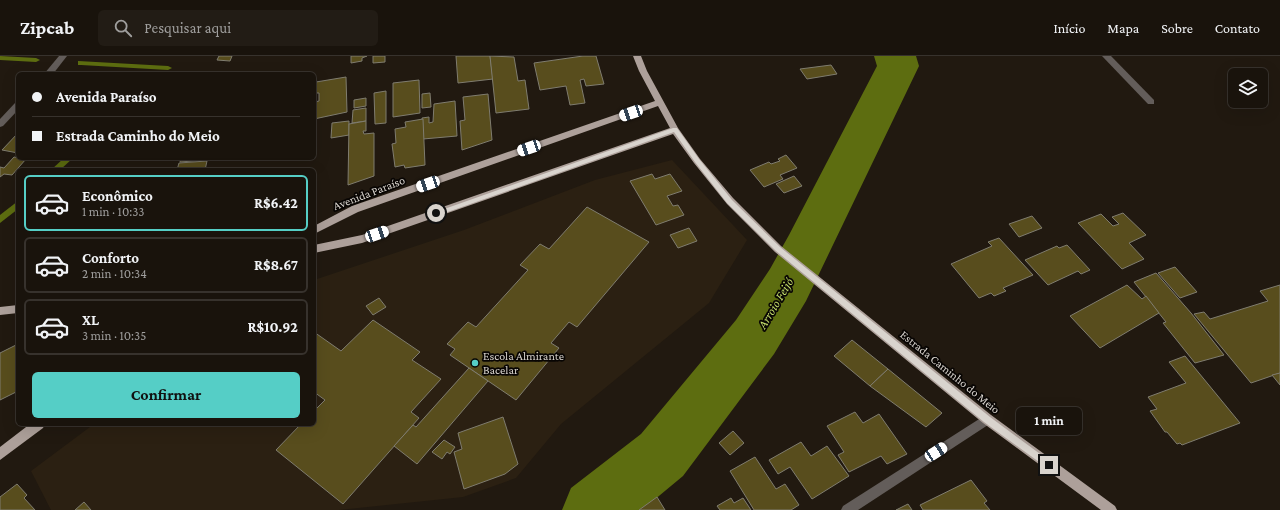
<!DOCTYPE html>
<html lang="pt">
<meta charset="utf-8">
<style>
:root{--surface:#19130c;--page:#221c15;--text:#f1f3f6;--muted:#9f9e9d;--line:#37322d;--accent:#55cec6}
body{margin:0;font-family:"Crimson Pro",serif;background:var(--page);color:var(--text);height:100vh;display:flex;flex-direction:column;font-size:15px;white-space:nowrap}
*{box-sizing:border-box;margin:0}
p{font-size:13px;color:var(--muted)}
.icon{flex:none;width:22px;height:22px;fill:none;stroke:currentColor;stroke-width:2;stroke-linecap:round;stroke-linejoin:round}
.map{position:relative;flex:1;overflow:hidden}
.sheet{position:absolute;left:16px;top:112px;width:300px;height:258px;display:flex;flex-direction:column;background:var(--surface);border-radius:6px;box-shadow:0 4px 16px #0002,0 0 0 1px var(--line)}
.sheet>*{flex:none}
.top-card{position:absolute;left:16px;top:16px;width:300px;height:88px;border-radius:6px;box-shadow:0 4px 16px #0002,0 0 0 1px var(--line);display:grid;align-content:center;height:88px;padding:0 16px;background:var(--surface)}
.fabs{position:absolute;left:1228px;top:12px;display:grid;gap:8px}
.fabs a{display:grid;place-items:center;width:40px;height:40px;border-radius:6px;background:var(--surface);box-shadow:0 4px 16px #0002,0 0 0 1px var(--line);font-size:20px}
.end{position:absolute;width:18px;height:18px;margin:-9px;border:5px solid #d9d4ce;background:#111;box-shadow:0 0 0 2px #111}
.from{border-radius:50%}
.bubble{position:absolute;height:28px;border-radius:6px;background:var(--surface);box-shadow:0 4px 16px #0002,0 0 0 1px var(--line);font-size:13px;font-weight:700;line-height:28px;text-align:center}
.car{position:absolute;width:12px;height:24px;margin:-12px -6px;border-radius:5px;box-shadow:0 0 3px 1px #0007;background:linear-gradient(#fff 24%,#345 0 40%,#fff 0 76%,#345 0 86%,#fff 0)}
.top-card b{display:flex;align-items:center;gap:14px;height:38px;font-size:15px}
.top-card b+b{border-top:1px solid var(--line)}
.top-card i{width:10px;height:10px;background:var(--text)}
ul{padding:7px 0 0;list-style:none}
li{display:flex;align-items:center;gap:12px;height:56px;margin:0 8px 6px;padding:0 8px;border:2px solid var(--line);border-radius:6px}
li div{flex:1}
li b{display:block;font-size:15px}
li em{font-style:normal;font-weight:700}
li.current{border-color:var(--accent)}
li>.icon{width:36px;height:36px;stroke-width:1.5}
.cta{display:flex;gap:8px;margin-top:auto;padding:8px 16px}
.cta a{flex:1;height:46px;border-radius:6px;background:var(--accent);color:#111;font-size:16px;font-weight:700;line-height:46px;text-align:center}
header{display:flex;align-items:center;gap:24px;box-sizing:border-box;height:56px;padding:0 20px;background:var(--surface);border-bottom:1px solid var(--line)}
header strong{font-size:19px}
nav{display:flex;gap:22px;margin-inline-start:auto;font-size:14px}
.search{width:280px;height:36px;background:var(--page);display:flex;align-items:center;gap:10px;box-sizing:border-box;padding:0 14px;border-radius:6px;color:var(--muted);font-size:15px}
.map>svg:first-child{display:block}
.built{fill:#2b2012}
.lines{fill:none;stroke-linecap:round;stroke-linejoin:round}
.stream{fill:#5d6d10;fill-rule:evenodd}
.river{fill:#5d6d10;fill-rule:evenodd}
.building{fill:#584d1d;stroke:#7f7c6f}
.minor{fill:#635d5a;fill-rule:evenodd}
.major{fill:#ada09a;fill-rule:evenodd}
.route{fill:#d9d4ce}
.poi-dot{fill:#55cec6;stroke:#080503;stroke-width:1.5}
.labels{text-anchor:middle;stroke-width:3.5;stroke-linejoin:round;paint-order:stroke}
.street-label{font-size:12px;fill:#d9d4ce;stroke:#080503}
.poi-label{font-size:12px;fill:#d9d4ce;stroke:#080503;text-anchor:start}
.water-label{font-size:13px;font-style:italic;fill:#c3dc6a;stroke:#080503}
</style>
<header>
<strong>Zipcab</strong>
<div class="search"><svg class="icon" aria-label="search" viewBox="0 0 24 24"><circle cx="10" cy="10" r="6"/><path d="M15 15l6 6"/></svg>Pesquisar aqui</div>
<nav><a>Início</a><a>Mapa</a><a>Sobre</a><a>Contato</a></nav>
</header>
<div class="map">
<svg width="1280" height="454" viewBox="0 0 1280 454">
<rect width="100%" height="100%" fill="#211910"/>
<path class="built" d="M672,104L747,184L709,247L561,368L516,422L463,441L339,454H51L31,415L94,368H314V224L464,174L595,124Z"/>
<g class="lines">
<g class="stream">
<path d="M0,0L36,2L40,4L36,6L0,4Z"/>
<path d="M78,5L168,10L172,12L168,14L81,9H78Z"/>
<path d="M64,102H73L60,114H51Z"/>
<path d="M18,145V153L0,167V159Z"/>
</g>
<path class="river" d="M874,0H916L919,10L806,245L774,298L683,420L642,454H562L571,432L641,378L736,264L770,213L789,179L877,10Z"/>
</g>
<g class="building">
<path d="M219,0H232L230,5L217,4Z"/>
<path d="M351,0H367L362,2V5L351,7Z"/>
<path d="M373,0H385V6L373,7Z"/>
<path d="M456,0H490L493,23L458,27Z"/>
<path d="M490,0L514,1L518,25L525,24L529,53L496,57Z"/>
<path d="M583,0H596L604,28L586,30L584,23L580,24L585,47L570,49L566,30L540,34L534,7Z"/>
<path d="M831,9L837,18L807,23L800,13Z"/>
<path d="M346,21L347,56L314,63L315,46L319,45V37H316V26Z"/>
<path d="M419,24L420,57L393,61V27Z"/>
<path d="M386,35V67L375,68L374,37Z"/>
<path d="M430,37L431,51L422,52V38Z"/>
<path d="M488,38L492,84L462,94L460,65L465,64L463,41Z"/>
<path d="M366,42V50L354,52V44Z"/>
<path d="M455,45L457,80L423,83L422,62L429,61V67L433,66L434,48Z"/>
<path d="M366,52V65L352,67L353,54Z"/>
<path d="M423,63L425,109L405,112L404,109L395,111L392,88L396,87L395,73L406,71L405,66Z"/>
<path d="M349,65V79L331,82L332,67Z"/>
<path d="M366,65V75H363L364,78L374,77V120L348,129L349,68Z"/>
<path d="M18,77V97L2,94Z"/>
<path d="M786,99L797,112L780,119L783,123L764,131L750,114L769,106L771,108L780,105L778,103Z"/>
<path d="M14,101L26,103L12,119L4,118L0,121V111L4,112Z"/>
<path d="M181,102H205V104L180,106Z"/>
<path d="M207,105L205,114H177L179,107Z"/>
<path d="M652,118L655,123L670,118L682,135L667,140L673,150L678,149L684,159L656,169L630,125Z"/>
<path d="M794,120L802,130L784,137L776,128Z"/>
<path d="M587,151L649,186L577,271L569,266L551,287L559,292L516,344L450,299L455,293L447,288L468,266L476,271L528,214L520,209L540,188L549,193Z"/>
<path d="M1123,157L1146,179L1129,187L1144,203L1122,213L1078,167L1101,158L1113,170L1119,168L1112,161Z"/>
<path d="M1032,160L1042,172L1019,181L1009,168Z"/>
<path d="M689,172L697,185L678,192L670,179Z"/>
<path d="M999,182L1033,219L1003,232L1006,235L994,240L991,237L979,242L951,208L992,190L988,186Z"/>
<path d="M1067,189L1090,214L1081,218L1078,215L1048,229L1025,204L1057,190L1059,192Z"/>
<path d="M1175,211L1197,236L1180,242L1158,217Z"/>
<path d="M1156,217L1191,257L1224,299L1195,307L1163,267L1166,266L1134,226Z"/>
<path d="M1127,229L1142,243L1146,240L1159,257L1100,292L1070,260Z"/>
<path d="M1280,229V317L1251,327L1194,258L1204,256L1210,263L1268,245L1260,235Z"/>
<path d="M379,242L386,251L373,259L366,250Z"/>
<path d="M373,264L420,296L412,304L441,323L411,356L419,362L343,448L276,394L301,368H314V355L325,344L314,336V276L341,295Z"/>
<path d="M852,284L888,313L870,330L834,300Z"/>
<path d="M18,288V335L0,344V297Z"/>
<path d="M1185,300L1240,367L1182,389L1180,387L1177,388L1167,376H1165L1150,355L1157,353L1148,341L1186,327L1169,306Z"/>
<path d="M469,312L488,325L417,408L394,390L413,369L416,371Z"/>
<path d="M888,313L942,357L926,371L870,330Z"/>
<path d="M1280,317V329L1272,319Z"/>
<path d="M855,356L863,367L879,358L907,398L887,408L881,400L849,416L838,399L844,396L827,370Z"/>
<path d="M503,361L518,408L505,418L464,433L454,396L462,393L458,377Z"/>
<path d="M733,375L744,387L730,399L719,387Z"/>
<path d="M444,384L455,391L450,398L447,396L442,403L432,396Z"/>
<path d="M801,386L811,400L827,390L849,420L812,443L790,411L778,418L769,404Z"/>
<path d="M755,401L776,433L785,428L799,449L791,454H754L730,415Z"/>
<path d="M971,424L987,445L984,447L990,454H923L920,449Z"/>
<path d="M17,428L27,439L24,442L35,454H0V441Z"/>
<path d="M657,441L665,454H639Z"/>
<path d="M731,442L734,447L743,442L751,454H720L717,450Z"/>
<path d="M84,446L91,454H75Z"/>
<path d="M908,448L912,454H896Z"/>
</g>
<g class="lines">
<g class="minor">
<path d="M59,0H67L53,18H44Z"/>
<path d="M1102,0H1111L1154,44V48H1148Z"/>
<path d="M18,46V54L3,70L0,71V63L15,47Z"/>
<path d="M987,358L991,359L993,363L991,367L858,454H841L843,450Z"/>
</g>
<g class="major">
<path d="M633,0H641L647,15L678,72L700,103L733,142L781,190L991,359L1115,450L1117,454H1101L983,367L775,196L727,148L694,107L673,78L362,187L314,197V189L362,179L670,72L658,50L358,156L314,178V170L352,150L655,45L639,15Z"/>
<path d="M18,249V257L0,259V251Z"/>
<path d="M30,368H45L43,372L0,404V391Z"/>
</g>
</g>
<path class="route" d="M673,72H677L699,103L732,144L780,191L990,361L1051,406V411H1046L984,366L776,195L727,147L695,106L674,76L439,159L433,157Z"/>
<circle class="poi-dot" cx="475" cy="307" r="4"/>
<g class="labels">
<g class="street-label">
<text transform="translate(369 137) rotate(-21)" y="4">Avenida Paraíso</text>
<text transform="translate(950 316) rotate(39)" y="4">Estrada Caminho do Meio</text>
</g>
<g class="poi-label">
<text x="483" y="304">Escola Almirante<tspan x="483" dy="14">Bacelar</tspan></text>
</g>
<g class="water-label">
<text transform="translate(775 247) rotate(-59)" y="5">Arroio Feijó</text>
</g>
</g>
</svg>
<div class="fabs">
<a><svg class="icon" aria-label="layers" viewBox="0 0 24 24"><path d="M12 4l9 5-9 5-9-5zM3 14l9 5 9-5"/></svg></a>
</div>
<i class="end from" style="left:436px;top:157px"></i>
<i class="end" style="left:1049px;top:409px"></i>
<div class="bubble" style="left:1016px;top:351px;width:66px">1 min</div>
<i class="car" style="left:631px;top:57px;rotate:251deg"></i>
<i class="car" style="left:529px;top:92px;rotate:251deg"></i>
<i class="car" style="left:428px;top:128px;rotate:251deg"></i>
<i class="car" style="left:377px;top:178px;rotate:71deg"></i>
<i class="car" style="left:936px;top:396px;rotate:57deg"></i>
<div class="top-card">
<b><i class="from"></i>Avenida Paraíso</b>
<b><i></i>Estrada Caminho do Meio</b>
</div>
<section class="sheet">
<ul>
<li class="current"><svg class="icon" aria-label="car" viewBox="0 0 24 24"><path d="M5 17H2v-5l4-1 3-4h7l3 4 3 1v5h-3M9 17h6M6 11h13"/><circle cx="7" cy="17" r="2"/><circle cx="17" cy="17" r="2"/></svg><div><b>Econômico</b><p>1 min · 10:33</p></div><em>R$6.42</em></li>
<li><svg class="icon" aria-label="car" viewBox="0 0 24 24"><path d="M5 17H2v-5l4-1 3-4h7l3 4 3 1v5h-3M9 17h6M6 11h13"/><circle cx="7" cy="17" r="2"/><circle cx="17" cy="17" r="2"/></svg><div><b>Conforto</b><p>2 min · 10:34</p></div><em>R$8.67</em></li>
<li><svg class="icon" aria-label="car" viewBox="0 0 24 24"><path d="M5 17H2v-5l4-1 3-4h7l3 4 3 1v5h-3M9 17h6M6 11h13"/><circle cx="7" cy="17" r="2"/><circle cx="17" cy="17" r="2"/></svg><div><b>XL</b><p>3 min · 10:35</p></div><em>R$10.92</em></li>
</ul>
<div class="cta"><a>Confirmar</a></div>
</section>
</div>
